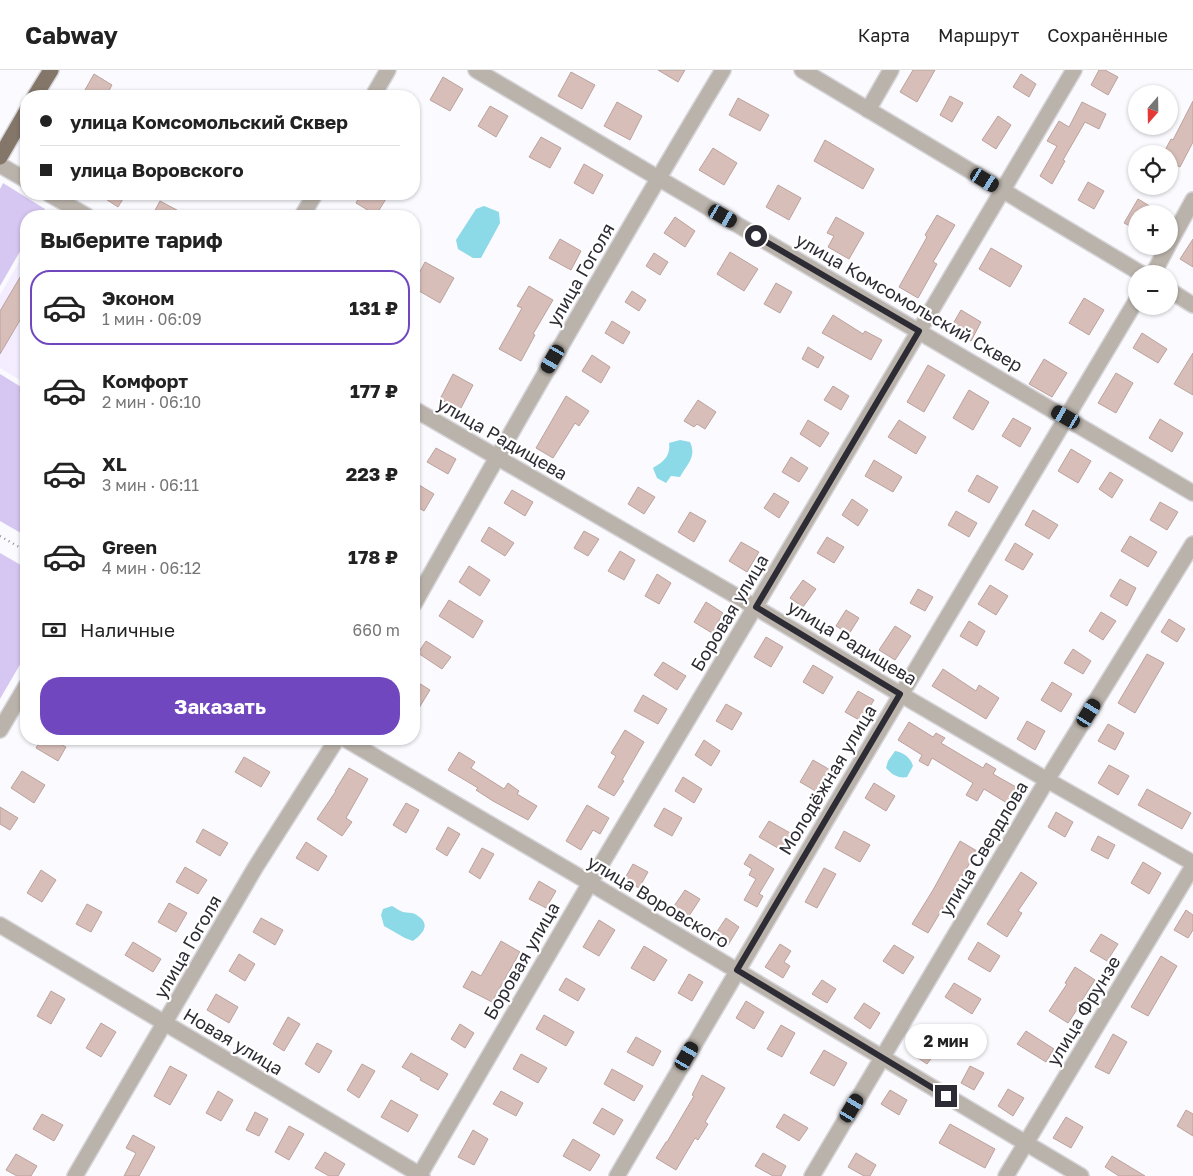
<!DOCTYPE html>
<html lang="ru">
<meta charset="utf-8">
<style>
:root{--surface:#fff;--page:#f6f6f6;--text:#222;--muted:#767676;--line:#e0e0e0;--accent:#7047bf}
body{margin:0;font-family:"Golos Text",sans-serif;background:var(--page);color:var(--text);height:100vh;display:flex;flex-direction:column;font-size:19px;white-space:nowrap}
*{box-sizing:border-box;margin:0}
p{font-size:16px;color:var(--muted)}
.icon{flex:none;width:28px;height:28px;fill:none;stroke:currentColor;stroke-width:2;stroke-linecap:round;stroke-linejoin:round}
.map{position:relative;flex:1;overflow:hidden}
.panel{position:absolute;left:20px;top:140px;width:400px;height:535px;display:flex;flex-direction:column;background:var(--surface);border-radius:20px;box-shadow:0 1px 4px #0004}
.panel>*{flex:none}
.hud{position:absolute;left:20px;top:20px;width:400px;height:110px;border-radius:20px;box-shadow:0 1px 4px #0004;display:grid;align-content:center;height:110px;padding:0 20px;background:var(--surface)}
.needle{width:32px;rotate:200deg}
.controls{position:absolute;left:1128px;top:15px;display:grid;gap:10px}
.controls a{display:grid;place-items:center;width:50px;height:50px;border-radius:50%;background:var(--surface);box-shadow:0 1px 4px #0004;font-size:25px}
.end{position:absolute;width:22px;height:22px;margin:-11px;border:6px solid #2d2b33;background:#fff;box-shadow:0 0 0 2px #fff}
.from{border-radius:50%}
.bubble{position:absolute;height:35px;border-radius:18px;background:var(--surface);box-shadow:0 1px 4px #0004;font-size:16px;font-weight:700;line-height:35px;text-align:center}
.car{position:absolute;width:15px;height:30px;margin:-15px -8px;border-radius:6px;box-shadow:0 0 4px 1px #0007;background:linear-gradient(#222 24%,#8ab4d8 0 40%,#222 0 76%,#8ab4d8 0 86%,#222 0)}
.hud b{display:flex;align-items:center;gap:18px;height:48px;font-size:19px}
.hud b+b{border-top:1px solid var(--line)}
.hud i{width:12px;height:12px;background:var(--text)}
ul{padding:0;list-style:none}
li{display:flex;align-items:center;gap:15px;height:75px;margin:0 10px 8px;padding:0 10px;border:2px solid transparent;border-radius:20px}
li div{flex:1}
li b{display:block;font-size:19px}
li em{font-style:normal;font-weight:700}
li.active{border-color:var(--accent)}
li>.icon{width:45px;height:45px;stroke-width:1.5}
h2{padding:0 20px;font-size:22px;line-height:60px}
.pay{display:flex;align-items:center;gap:12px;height:55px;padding:0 20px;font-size:19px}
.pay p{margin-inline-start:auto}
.button{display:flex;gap:10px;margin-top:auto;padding:10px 20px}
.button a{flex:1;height:58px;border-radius:20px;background:var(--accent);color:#fff;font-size:20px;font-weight:700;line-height:58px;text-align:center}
header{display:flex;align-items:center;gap:30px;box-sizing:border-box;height:70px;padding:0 25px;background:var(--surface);border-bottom:1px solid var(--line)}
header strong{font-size:24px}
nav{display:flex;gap:28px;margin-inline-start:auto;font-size:18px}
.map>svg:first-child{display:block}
.built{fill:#f3edff}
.green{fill:#d6c7f2}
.water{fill:#8cd9e7}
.building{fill:#d8beb9;stroke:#bba29d}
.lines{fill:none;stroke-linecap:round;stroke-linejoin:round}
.minor-casing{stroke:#d6d5d9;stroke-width:18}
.major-casing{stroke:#d6d5d9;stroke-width:18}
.path{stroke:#908e95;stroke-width:2.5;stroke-dasharray:1 4;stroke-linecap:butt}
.minor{stroke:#bab3ab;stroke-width:15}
.major{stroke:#84776a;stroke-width:15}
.route{stroke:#2d2b33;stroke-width:6}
.labels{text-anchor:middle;stroke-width:4.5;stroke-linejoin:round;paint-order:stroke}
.street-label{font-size:18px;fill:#2d2b33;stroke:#fff}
</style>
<header>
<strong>Cabway</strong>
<nav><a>Карта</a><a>Маршрут</a><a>Сохранённые</a></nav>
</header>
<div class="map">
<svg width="1193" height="1106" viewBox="0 0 1193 1106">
<rect width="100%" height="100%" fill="#fbfafe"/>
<path class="built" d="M26,180V311L25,313L0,298V225Z"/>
<g class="green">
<path d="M3,113L45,139L40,146H26V171L0,216V119Z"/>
<path d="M0,304L26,320V466L0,451Z"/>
<path d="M0,483L26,498V584L0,629Z"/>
</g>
<g class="water">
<path d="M484,136L499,142L500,153L481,188H473L458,179L456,170L476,139Z"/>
<path d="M680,370L690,372C697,387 687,394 680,407L671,406L666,413L657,408L653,398C663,392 671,386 669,373Z"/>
<path d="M895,681C903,682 911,688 913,696L907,707C899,709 891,704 886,698L888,691Z"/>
<path d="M392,836C395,837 399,841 403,842C407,843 411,842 415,844C431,853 425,862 413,871L405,868L384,856L381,845L383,839Z"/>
</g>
<g class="building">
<path d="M658,0H685L678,12Z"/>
<path d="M913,0H935L917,32L900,22Z"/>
<path d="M1099,0H1105L1118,7L1108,25L1091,15Z"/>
<path d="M571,2L595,15L582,39L558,26Z"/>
<path d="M94,4L112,15L106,26H96L85,20Z"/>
<path d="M1021,4L1036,14L1029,27L1013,17Z"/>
<path d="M443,7L463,19L450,41L430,30Z"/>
<path d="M950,26L963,33L952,52L940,45Z"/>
<path d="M738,28L769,45L760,61L729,45Z"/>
<path d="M1193,31V72L1180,97L1169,91V84H1163L1171,69L1173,70Z"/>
<path d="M617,32L642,46L630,70L604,56Z"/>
<path d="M1082,32L1106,44L1099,59L1085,52L1063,90L1065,91L1052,114L1040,106L1057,76L1047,71L1059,51L1069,57Z"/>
<path d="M490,36L508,46L496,67L478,56Z"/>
<path d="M998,46L1011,55L996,79L982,70Z"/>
<path d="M541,67L561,78L550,98L529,87Z"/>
<path d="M825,70L874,99L863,119L814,91Z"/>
<path d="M713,78L737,93L724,115L699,100Z"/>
<path d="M584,94L603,105L593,124L574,113Z"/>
<path d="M1088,112L1104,121L1094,139L1078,130Z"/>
<path d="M778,115L801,128L789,150L766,137Z"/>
<path d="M98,124H126L118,137Z"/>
<path d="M361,124H389L376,145L356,133Z"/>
<path d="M1138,129L1163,144H1136V159L1124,153Z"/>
<path d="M160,131L188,146H152Z"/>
<path d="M937,145L955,155L933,192L937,194L918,228L899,217L927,167L925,165Z"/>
<path d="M675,147L695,161L685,177L664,163Z"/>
<path d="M836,147L864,163L849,189L828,177L834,166L827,163Z"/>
<path d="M560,169L581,181L571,200L549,188Z"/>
<path d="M1193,169V197L1180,189Z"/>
<path d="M991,178L1022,196L1010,217L979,199Z"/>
<path d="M730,182L758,199L744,221L717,204Z"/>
<path d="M654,183L668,192L660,205L646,196Z"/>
<path d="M425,192L454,208L440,233L414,218V213Z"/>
<path d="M26,197V240L0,284V241Z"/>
<path d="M776,213L792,222L780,243L764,234Z"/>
<path d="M529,216L553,230L533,264L535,265L521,291L499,279L522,238L517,236Z"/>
<path d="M632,221L646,230L639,241L625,232Z"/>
<path d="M1084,228L1104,240L1089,265L1069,253Z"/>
<path d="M961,240L981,252L971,271L950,259Z"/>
<path d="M833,245L863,264L865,261L882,270L871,290L822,263Z"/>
<path d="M612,251L630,262L623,274L605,263Z"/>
<path d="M1142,263L1167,279L1158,293L1133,278Z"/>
<path d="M808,277L824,287L818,298L802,289Z"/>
<path d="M1193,283V325L1174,314Z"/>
<path d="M592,285L610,297L601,313L582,301Z"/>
<path d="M1044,289L1067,303L1052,327L1029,314Z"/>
<path d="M928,295L945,305L924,342L907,332Z"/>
<path d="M1116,303L1133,313L1116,343L1098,333Z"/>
<path d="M453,304L473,315L460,340L440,329Z"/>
<path d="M833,316L849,326L841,340L824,330Z"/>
<path d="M969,320L989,332L973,360L953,348Z"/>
<path d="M566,326L589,341L579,356L575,353L553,388L536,378Z"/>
<path d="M698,330L716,342L705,359L697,354L694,357L684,351Z"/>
<path d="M1013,348L1031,358L1020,377L1002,366Z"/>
<path d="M1160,349L1183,363L1172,382L1149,368Z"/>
<path d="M808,350L829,363L820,377L800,364Z"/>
<path d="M899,350L926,367L916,384L888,367Z"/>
<path d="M436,378L456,389L448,404L427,392Z"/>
<path d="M1071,379L1091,391L1078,413L1058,401Z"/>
<path d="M791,387L808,398L799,412L782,402Z"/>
<path d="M874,390L902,407L893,422L865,406Z"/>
<path d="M1110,402L1123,410L1112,428L1099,419Z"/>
<path d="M977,405L998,417L989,433L968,421Z"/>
<path d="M414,412L434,424L424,441L414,435Z"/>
<path d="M638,417L655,427L644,444L628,434Z"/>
<path d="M512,420L533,432L525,446L504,433Z"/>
<path d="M774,423L789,432L779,448L764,438Z"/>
<path d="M852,429L868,440L858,456L842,445Z"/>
<path d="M1160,432L1178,442L1167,460L1150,450Z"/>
<path d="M1033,440L1058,455L1049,469L1025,455Z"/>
<path d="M956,441L977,453L969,467L948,455Z"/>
<path d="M690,442L706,451L694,472L678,462Z"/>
<path d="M489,457L514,473L505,486L481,471Z"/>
<path d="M584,461L599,469L588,486L574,478Z"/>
<path d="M1130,466L1157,482L1148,497L1121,481Z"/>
<path d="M827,467L844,477L834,493L817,483Z"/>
<path d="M741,472L759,482L747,502L729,491Z"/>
<path d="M1015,473L1033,484L1023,500L1005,490Z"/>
<path d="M620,481L635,490L624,510L608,501Z"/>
<path d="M469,496L490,510L480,526L459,512Z"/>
<path d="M657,504L671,513L659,534L645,526Z"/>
<path d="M1120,509L1136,518L1127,536L1110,526Z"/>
<path d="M803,510L816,519L803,537L790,528Z"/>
<path d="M990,515L1008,526L996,545L978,534Z"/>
<path d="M918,519L933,527L925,541L910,533Z"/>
<path d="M449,530L483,551L473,568L439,546Z"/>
<path d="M706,532L723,543L712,563L694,552Z"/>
<path d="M846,540L859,548L849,564L836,556Z"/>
<path d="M1101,542L1116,551L1103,570L1089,561Z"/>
<path d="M1169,549L1185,559L1177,572L1161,562Z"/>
<path d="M969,551L985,561L977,576L960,566Z"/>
<path d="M895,556L911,566L895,590L879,580Z"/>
<path d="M766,567L783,577L771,597L754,587Z"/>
<path d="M426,571L451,587L442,599L418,583Z"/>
<path d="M1073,579L1091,591L1083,604L1064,593Z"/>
<path d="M1147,584L1164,593L1135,643L1118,633Z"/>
<path d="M663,592L686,606L677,620L654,605Z"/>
<path d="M813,595L833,607L823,624L803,612Z"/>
<path d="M943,599L976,621L979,615L999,628L986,649L932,616Z"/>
<path d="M414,610L430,620L414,646Z"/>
<path d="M1052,612L1072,624L1061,642L1041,630Z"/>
<path d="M858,621L874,630L861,651L845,642Z"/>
<path d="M643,625L667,639L658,654L634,641Z"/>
<path d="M726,634L742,643L732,660L716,651Z"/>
<path d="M1027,651L1045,661L1035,680L1017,669Z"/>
<path d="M909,652L933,667L936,663L945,668L941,673L983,698L986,693L996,699L993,704L1016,717L1007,733L984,719L977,731L966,725L973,713L932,688L928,696L919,691L922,685L898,670Z"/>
<path d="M1108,654L1124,663L1115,680L1098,671Z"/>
<path d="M625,660L644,672L622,710L624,711L614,726L598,717L616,686L611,683Z"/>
<path d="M41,669H51L66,677L58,691L36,678Z"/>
<path d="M704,670L720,681L711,696L695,685Z"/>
<path d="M459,682L475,692L471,698L504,719L508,713L519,721L517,724L537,736L528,750L493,731L476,720L478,718L448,700Z"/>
<path d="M244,687L270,702L261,717L235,702Z"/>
<path d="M813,690L832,701L819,723L800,712Z"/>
<path d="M1109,695L1129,706L1118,725L1098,713Z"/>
<path d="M349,698L368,709L346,748L352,752L342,766L317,749L336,721H335Z"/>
<path d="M22,701L45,715L34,733L11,718Z"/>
<path d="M683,707L702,719L694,733L675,721Z"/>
<path d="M874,713L895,726L886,741L865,728Z"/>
<path d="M1147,719L1191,743L1182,759L1138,735Z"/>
<path d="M406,733L419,740L406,763L393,755Z"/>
<path d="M587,735L609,748L600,764L593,760L581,780L566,771Z"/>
<path d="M0,737L18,748L10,760L0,754Z"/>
<path d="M664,738L682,748L672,766L654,756Z"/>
<path d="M1056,742L1073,752L1065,767L1048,757Z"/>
<path d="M769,751L792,764L783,781L759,767Z"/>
<path d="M448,757L460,764L447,786L436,779Z"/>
<path d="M203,759L228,773L220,786L196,772Z"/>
<path d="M844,761L870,775L860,792L835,778Z"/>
<path d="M1098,766L1115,775L1108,789L1091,780Z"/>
<path d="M960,771L977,781L928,863L912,854L933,820Z"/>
<path d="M306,772L327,786L318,801L296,788Z"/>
<path d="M482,778L494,784L480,809L469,802Z"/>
<path d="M750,784L774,799L759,824L763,826L757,837L744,830L756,809L749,805L752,799L744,794Z"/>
<path d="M1143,792L1161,803L1149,824L1131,813Z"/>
<path d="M633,794L648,802L639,818L624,810Z"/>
<path d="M185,797L207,810L198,824L176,812Z"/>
<path d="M824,798L836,804L817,838L805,832Z"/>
<path d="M41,800L56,810L42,832L27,823Z"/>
<path d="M1021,802L1037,813L1018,841L1022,843L1007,867L987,854Z"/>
<path d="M539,811L556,821L546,838L529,829Z"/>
<path d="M685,820L700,829L687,849L672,839Z"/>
<path d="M169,833L187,843L176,862L158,852Z"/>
<path d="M87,834L102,842L91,862L76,854Z"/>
<path d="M1186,840L1193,845V860L1188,868L1174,860Z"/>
<path d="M261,848L283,860L275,875L253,862Z"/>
<path d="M726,848L739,857L728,875L714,866Z"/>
<path d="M599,850L615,860L599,886L583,877Z"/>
<path d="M1101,864L1118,874L1107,891L1090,881Z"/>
<path d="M501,871L520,882L492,932L463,917L472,901L481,906Z"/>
<path d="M133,872L161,889L153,902L125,885Z"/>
<path d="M978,872L1000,886L990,902L968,889Z"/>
<path d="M780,874L791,881L784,892L790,896L783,908L765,897Z"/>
<path d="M894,875L914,887L903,904L883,891Z"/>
<path d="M644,876L667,890L654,911L631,898Z"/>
<path d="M239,884L255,894L245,911L229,901Z"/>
<path d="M1161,886L1177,896L1148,946L1131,937Z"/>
<path d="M1075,897L1095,910L1077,938H1078L1068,953L1049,941L1067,914L1065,913Z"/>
<path d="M689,904L703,912L692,931L678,923Z"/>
<path d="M566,908L585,919L578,931L559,920Z"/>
<path d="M822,910L836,919L827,933L812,924Z"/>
<path d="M954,913L981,929L972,944L945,927Z"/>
<path d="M51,921L65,929L51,954L37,946Z"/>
<path d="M216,924L238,937L229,953L207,940Z"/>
<path d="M746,931L764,942L754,959L736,948Z"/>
<path d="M864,933L880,943L870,959L854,948Z"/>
<path d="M544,945L574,962L566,976L536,959Z"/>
<path d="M288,947L300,954L284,981L273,974Z"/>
<path d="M101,953L116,962L101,987L86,978Z"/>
<path d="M460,954L474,963L465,978L451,969Z"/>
<path d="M781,955L795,963L782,987L767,979Z"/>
<path d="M1026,961L1054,979L1046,992L1017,974Z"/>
<path d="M1113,964L1127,972L1109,1004L1095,997Z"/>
<path d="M636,967L661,981L653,996L627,982Z"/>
<path d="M920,971L936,982L927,994L912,984Z"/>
<path d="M317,973L332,981L319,1003L305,994Z"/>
<path d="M824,980L847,993L834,1016L810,1003Z"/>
<path d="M411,983L448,1004L438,1020L420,1010L421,1008L402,997Z"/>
<path d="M521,984L547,998L538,1013L513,999Z"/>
<path d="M362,994L375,1001L359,1028L347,1020Z"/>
<path d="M170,996L187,1005L170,1035L154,1026Z"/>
<path d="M970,996L984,1003L974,1020L961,1013Z"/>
<path d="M612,999L643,1016L634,1031L604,1014Z"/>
<path d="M702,1005L725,1018L705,1052L708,1054L698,1070L695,1068L676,1100L656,1088L666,1072H667L694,1026L692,1025Z"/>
<path d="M1008,1019L1024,1028L1013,1046L998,1036Z"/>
<path d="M890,1020L907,1030L899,1045L881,1034Z"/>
<path d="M218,1021L233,1030L221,1051L206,1043Z"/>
<path d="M501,1021L523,1033L516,1046L493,1034Z"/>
<path d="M391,1030L418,1045L408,1062L381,1047Z"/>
<path d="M602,1038L623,1050L614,1065L593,1053Z"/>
<path d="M1186,1040L1193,1044V1066L1177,1056Z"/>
<path d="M255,1042L268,1049L259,1066L246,1060Z"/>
<path d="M42,1044L63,1055L54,1071L33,1059Z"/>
<path d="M784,1044L808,1058L799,1071L776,1057Z"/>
<path d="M1066,1047L1083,1057L1071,1078L1053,1068Z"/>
<path d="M950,1054L995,1079L985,1098L939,1073Z"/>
<path d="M289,1056L304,1064L289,1090L275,1082Z"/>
<path d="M473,1060L488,1069L474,1095L458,1087Z"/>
<path d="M133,1065L155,1077L139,1106H124L136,1083L126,1078Z"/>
<path d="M573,1069L600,1085L590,1101L563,1086Z"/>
<path d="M325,1082L345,1094L338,1106H329L315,1098Z"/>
<path d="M763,1083L786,1096L781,1106H773L755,1096Z"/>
<path d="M856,1083L876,1095L870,1106H864L848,1097Z"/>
<path d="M16,1084L37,1096L31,1106H17L6,1100Z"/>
<path d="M1112,1086L1145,1106H1119L1105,1097Z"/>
</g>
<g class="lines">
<g class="minor-casing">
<g id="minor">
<path d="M476,0L658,108L1193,423"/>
<path d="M802,0L1142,204"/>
<path d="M373,26L388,0"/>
<path d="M868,40L891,0"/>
<path d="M0,95L26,110"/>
<path d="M49,124L87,146"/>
<path d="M302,146L315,124"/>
<path d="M1169,174L1193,130"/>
<path d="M1153,204L1168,176"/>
<path d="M1169,220L1193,235"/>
<path d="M414,339L755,537L900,624L1047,710L1193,793"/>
<path d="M414,534C515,355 617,176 723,0"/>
<path d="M0,660L26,616"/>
<path d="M345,669L590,813L1081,1106"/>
<path d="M0,855L422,1106"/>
<path d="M75,1106L255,798L337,669"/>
<path d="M419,1106L590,813L755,537L1074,0"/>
<path d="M617,1106C788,813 961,522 1136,231"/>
<path d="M812,1106L1047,710L1193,474"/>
<path d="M1006,1106L1193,796"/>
</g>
</g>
<g class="major-casing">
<g id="major">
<path d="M35,26L51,0"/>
<path d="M0,87L26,42"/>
</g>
</g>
<path class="path" d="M0,466L26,481"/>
<use href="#minor" class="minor"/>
<use href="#major" class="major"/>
</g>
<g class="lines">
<path class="route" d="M756,166L919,261L756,537L900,624L737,900L946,1026"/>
</g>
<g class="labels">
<g class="street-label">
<text transform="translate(581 205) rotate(-60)" y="6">улица Гоголя</text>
<text transform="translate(909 233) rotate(30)" y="6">улица Комсомольский Сквер</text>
<text transform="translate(502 369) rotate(30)" y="6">улица Радищева</text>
<text transform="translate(730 543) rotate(-59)" y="6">Боровая улица</text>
<text transform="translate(852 573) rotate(31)" y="6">улица Радищева</text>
<text transform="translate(828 710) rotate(-59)" y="6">Молодёжная улица</text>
<text transform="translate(984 779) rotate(-59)" y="6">улица Свердлова</text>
<text transform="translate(658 832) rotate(31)" y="6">улица Воровского</text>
<text transform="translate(188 877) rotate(-60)" y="6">улица Гоголя</text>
<text transform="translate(522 891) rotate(-60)" y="6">Боровая улица</text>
<text transform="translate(1084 941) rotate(-59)" y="6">улица Фрунзе</text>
<text transform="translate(233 972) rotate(31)" y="6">Новая улица</text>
</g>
</g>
</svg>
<div class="controls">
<a><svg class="needle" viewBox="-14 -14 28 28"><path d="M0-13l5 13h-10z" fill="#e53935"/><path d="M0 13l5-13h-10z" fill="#767676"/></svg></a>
<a><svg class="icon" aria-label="locate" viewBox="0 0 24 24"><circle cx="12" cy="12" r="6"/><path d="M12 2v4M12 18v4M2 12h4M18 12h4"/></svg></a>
<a>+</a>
<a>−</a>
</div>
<i class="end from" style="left:756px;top:166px"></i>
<i class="end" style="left:946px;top:1026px"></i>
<div class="bubble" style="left:905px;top:954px;width:82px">2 мин</div>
<i class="car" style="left:985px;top:110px;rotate:121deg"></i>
<i class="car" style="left:723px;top:146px;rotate:120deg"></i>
<i class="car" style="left:553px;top:289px;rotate:210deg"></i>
<i class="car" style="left:1066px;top:347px;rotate:300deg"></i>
<i class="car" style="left:1089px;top:643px;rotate:32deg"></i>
<i class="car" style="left:687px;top:986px;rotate:30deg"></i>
<i class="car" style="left:852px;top:1038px;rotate:31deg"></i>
<div class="hud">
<b><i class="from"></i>улица Комсомольский Сквер</b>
<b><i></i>улица Воровского</b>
</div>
<section class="panel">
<h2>Выберите тариф</h2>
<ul>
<li class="active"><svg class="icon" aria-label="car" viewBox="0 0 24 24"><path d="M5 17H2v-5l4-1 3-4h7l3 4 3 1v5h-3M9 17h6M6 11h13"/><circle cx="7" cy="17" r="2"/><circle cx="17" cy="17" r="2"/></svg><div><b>Эконом</b><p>1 мин · 06:09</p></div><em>131 ₽</em></li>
<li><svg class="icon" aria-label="car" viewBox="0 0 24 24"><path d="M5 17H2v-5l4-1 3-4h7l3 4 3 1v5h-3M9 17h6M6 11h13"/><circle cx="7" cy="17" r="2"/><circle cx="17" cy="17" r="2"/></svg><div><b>Комфорт</b><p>2 мин · 06:10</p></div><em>177 ₽</em></li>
<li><svg class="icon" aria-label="car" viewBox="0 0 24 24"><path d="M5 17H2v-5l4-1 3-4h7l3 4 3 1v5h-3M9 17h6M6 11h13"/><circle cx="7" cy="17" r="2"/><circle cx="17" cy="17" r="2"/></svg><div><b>XL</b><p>3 мин · 06:11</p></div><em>223 ₽</em></li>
<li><svg class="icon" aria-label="car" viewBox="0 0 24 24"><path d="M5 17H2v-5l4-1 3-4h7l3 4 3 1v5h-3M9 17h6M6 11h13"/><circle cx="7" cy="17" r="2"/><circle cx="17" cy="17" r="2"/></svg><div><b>Green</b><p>4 мин · 06:12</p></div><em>178 ₽</em></li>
</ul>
<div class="pay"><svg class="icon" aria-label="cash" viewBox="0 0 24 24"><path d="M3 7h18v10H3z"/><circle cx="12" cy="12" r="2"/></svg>Наличные<p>660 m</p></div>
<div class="button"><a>Заказать</a></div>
</section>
</div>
